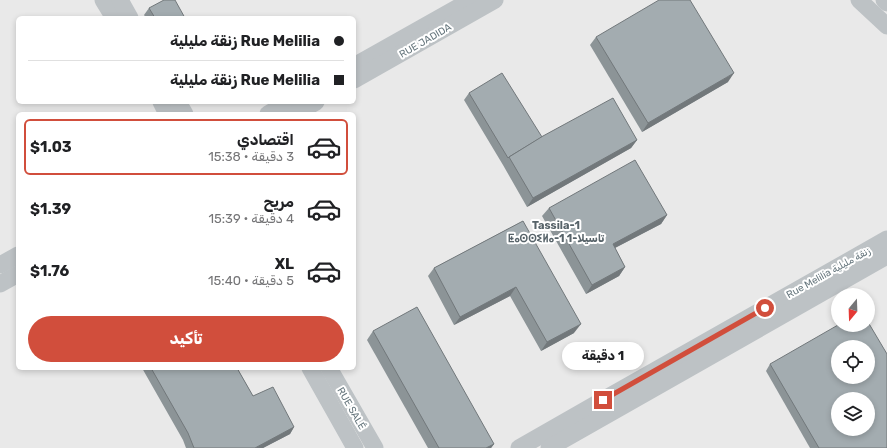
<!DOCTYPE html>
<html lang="ar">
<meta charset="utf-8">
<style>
:root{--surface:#fff;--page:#f6f6f6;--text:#202124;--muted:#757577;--line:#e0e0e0;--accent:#d14e3c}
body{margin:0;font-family:Rubik,"Noto Sans Arabic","Noto Sans Tifinagh",sans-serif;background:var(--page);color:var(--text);direction:rtl;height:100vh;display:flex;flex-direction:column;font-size:15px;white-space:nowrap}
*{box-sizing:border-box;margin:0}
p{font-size:13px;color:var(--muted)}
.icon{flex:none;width:22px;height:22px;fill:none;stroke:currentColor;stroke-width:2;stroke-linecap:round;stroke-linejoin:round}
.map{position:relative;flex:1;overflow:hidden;direction:ltr}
.panel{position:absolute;left:16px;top:112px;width:340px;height:258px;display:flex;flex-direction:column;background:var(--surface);border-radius:6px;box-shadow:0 2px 6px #0003;direction:rtl}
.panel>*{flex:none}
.guide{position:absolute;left:16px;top:16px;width:340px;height:88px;border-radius:6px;box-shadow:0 2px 6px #0003;direction:rtl;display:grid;align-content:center;height:88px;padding:0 12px;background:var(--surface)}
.needle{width:26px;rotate:199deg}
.tools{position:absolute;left:831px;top:288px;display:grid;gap:8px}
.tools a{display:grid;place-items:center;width:44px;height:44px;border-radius:50%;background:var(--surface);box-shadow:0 2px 6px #0003;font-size:20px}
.end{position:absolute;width:18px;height:18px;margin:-9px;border:5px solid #d14e3c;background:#fff;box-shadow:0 0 0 2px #fff}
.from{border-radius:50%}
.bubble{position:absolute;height:28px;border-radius:14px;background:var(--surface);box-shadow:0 2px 6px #0003;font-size:13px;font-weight:700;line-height:28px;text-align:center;direction:rtl}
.guide b{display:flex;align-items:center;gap:14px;height:38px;font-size:15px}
.guide b+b{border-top:1px solid var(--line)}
.guide i{width:10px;height:10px;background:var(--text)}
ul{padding:7px 0 0;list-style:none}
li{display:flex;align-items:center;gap:12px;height:56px;margin:0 8px 6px;padding:0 4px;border:2px solid transparent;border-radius:6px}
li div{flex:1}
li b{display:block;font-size:15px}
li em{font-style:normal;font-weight:700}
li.current{border-color:var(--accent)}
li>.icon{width:36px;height:36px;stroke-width:1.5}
.primary-button{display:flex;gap:8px;margin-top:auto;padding:8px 12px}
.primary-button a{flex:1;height:46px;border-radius:24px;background:var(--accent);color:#fff;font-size:16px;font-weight:700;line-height:46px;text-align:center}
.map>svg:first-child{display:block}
.built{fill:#e9e9e9;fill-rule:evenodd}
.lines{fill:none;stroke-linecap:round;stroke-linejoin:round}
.minor{stroke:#bdc2c5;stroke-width:17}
.wall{fill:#8c9497}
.shaded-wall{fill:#72787b}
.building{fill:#a3acb0;stroke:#72787b;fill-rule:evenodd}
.route{stroke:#d14e3c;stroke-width:5}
.labels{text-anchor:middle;stroke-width:4;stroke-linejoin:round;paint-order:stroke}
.street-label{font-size:10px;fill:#66767d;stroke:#fff}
.neighbourhood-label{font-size:11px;font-weight:bold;fill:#576369;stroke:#fff}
</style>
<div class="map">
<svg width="887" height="448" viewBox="0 0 887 448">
<rect width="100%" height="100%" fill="#f8f8f6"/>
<path class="built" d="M0,0H887V448H0ZM18,18H354V102H18ZM18,114H354V368H18ZM838,295H868V325H838ZM838,347H868V377H838ZM838,399H868V429H838Z"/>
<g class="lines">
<g class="minor">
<path d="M103,0L114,18"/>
<path d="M120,0L130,18"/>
<path d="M859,0L887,26"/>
<path d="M884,0L887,3"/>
<path d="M354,66L471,0"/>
<path d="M354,80L495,0"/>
<path d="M161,102L167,114"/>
<path d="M178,102L185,114"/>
<path d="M268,114L289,102"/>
<path d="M295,114L316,102"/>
<path d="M0,265L18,255"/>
<path d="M0,284L18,274"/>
<path d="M310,368L355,448"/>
<path d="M329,368L375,448"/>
<path d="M519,448L603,400L887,239"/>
<path d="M549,448L887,256"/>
</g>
</g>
<g class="wall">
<path d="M149,8L185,18H146L144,15Z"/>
<path d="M596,37L728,82L642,132L590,45Z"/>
<path d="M469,93L542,137L637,140L631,148L527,207L503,165L464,100Z"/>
<path d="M549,208L667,215L661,224L615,248L625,267L619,276L586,294L542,216Z"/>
<path d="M523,221L574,333L541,351L510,296L454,325L428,276L434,268Z"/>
<path d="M373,331L494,444L491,448H428L367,340Z"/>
<path d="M770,364L887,448H810L766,371Z"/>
<path d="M142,368H237L253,396L294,427L290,434L263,448H186L183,440Z"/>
</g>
<g class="shaded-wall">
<path d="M734,73L728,82L642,132L648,123Z"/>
<path d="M637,140L631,148L527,207L533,198Z"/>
<path d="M667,215L661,224L607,252L613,244Z"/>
<path d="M625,267L619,276L586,294L592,285Z"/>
<path d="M516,287L510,296L454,325L460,317Z"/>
<path d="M581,324L574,333L541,351L547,342Z"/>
<path d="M294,427L290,434L263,448H255Z"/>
<path d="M494,444L491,448H486Z"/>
</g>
<g class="building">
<path d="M164,0H175L185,18H155L149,8Z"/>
<path d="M659,0H690L734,73L648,123L596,37Z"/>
<path d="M502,73L542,137L509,157L508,158L469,93Z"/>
<path d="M613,98L637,140L533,198L509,157L543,136Z"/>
<path d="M635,160L667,215L613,244L625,267L592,285L549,208Z"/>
<path d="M523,221L581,324L547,342L516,287L460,317L434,268Z"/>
<path d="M417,307L494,444L486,448H439L373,331Z"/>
<path d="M868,322L887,354V448H819L770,364L838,325H868ZM838,347H868V377H838ZM838,399H868V429H838Z"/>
<path d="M151,368H237L253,396L273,387L294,427L255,448H194L188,433Z"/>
</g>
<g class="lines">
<path class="route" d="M603,400L765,308"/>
</g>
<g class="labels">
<g class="street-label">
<text transform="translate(425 40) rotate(-30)" y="4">RUE JADIDA</text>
<text transform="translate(828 272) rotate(-29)" y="4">Rue Melilia زنقة مليلية</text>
<text transform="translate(352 408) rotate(60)" y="4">RUE SALÉ</text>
</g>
<g class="neighbourhood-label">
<text x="556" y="229">Tassila-1<tspan x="556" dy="13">ⵟⴰⵙⵙⵉⵍⴰ-1 1-تاسيلا</tspan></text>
</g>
</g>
</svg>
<div class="tools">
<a><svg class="needle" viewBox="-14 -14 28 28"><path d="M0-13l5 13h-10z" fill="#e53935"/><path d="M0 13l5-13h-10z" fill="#757577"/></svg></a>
<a><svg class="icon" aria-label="locate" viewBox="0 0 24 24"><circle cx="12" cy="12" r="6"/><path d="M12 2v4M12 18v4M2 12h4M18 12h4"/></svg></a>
<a><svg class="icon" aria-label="layers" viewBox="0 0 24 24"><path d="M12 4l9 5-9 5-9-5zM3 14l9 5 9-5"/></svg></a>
</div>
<i class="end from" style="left:765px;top:308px"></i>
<i class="end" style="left:603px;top:400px"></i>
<div class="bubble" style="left:562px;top:342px;width:82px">1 دقيقة</div>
<div class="guide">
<b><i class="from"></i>Rue Melilia زنقة مليلية</b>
<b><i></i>Rue Melilia زنقة مليلية</b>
</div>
<section class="panel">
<ul>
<li class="current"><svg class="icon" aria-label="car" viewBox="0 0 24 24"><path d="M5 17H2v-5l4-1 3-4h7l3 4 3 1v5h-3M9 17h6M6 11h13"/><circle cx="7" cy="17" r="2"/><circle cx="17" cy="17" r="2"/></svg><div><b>اقتصادي</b><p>3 دقيقة · 15:38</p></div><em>$1.03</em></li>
<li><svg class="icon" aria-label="car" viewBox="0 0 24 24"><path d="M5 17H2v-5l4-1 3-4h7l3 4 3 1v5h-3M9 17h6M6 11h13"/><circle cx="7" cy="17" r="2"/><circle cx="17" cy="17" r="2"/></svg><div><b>مريح</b><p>4 دقيقة · 15:39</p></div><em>$1.39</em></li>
<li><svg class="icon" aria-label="car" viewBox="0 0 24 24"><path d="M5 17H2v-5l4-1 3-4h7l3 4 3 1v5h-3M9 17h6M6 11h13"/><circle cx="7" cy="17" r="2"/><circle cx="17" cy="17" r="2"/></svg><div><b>XL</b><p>5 دقيقة · 15:40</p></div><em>$1.76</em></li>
</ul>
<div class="primary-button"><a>تأكيد</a></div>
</section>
</div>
